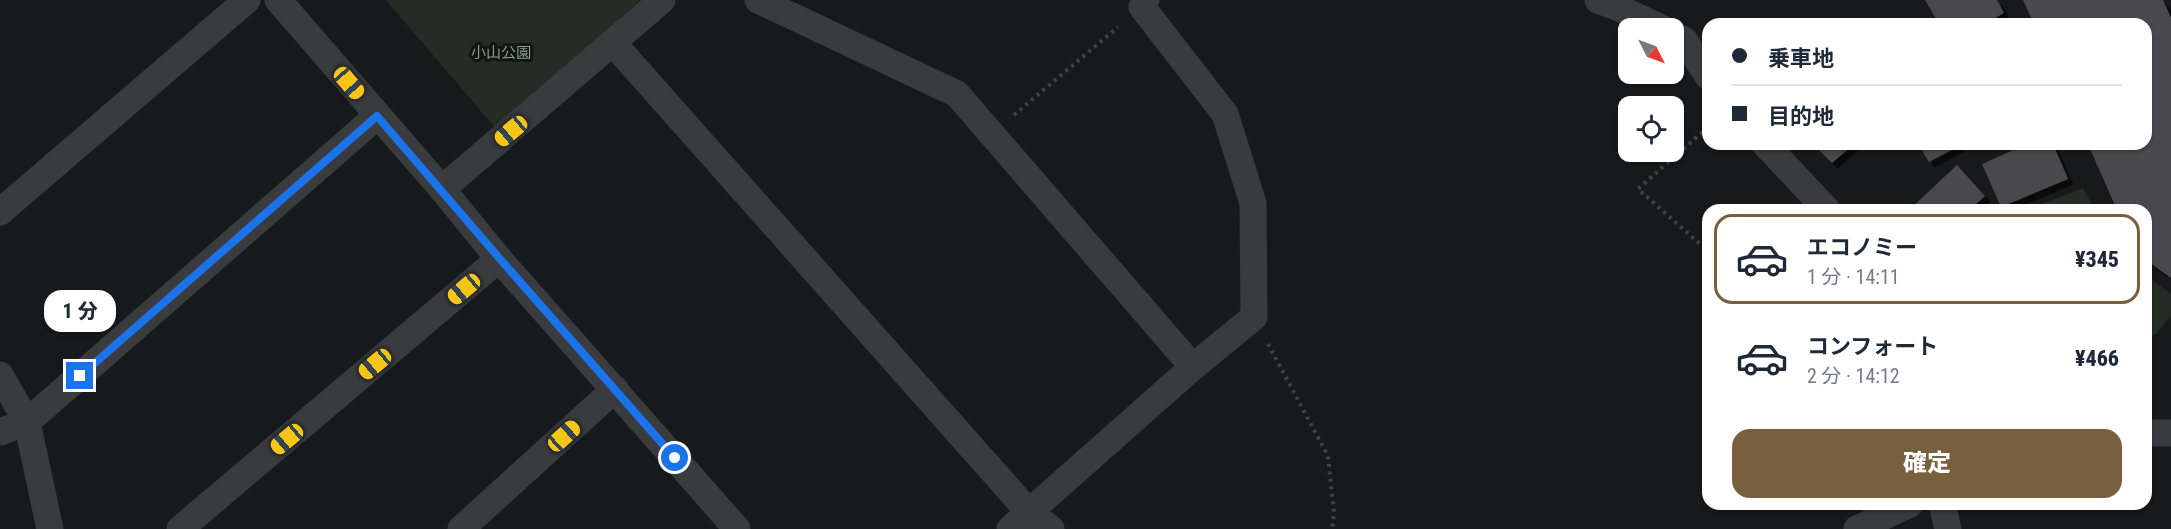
<!DOCTYPE html>
<html lang="ja">
<meta charset="utf-8">
<style>
:root{--surface:#fff;--page:#f6f6f7;--text:#1f2937;--muted:#747a83;--line:#e0e1e3;--accent:#785f3e}
body{margin:0;font-family:"Roboto Condensed","Noto Sans JP",sans-serif;background:var(--page);color:var(--text);height:100vh;display:flex;flex-direction:column;font-size:22px;white-space:nowrap}
*{box-sizing:border-box;margin:0}
p{font-size:20px;color:var(--muted)}
.icon{flex:none;width:33px;height:33px;fill:none;stroke:currentColor;stroke-width:2;stroke-linecap:round;stroke-linejoin:round}
.map{position:relative;flex:1;overflow:hidden}
.panel{position:absolute;left:1702px;top:204px;width:450px;height:306px;display:flex;flex-direction:column;background:var(--surface);border-radius:18px;box-shadow:0 2px 4px #0004}
.panel>*{flex:none}
.hud{position:absolute;left:1702px;top:18px;width:450px;height:132px;border-radius:18px;box-shadow:0 2px 4px #0004;display:grid;align-content:center;height:132px;padding:0 30px;background:var(--surface)}
.needle{width:39px;rotate:132deg}
.buttons{position:absolute;left:1618px;top:18px;display:grid;gap:12px}
.buttons a{display:grid;place-items:center;width:66px;height:66px;border-radius:12px;background:var(--surface);box-shadow:0 2px 4px #0004;font-size:30px}
.end{position:absolute;width:27px;height:27px;margin:-14px;border:8px solid #1a73e8;background:#fff;box-shadow:0 0 0 3px #fff}
.from{border-radius:50%}
.bubble{position:absolute;height:42px;border-radius:18px;background:var(--surface);box-shadow:0 2px 4px #0004;font-size:20px;font-weight:800;line-height:42px;text-align:center}
.car{position:absolute;width:18px;height:36px;margin:-18px -9px;border-radius:8px;box-shadow:0 0 4px 2px #0007;background:linear-gradient(#f5c518 24%,#345 0 40%,#f5c518 0 76%,#345 0 86%,#f5c518 0)}
.hud b{display:flex;align-items:center;gap:21px;height:57px;font-size:22px}
.hud b+b{border-top:2px solid var(--line)}
.hud i{width:15px;height:15px;background:var(--text)}
ul{padding:10px 0 0;list-style:none}
li{display:flex;align-items:center;gap:18px;height:90px;margin:0 12px 9px;padding:0 18px;border:3px solid transparent;border-radius:18px}
li div{flex:1}
li b{display:block;font-size:22px}
li em{font-style:normal;font-weight:800}
li.current{border-color:var(--accent)}
li>.icon{width:54px;height:54px;stroke-width:1.5}
.cta{display:flex;gap:12px;margin-top:auto;padding:12px 30px}
.cta a{flex:1;height:69px;border-radius:18px;background:var(--accent);color:#fff;font-size:24px;font-weight:800;line-height:69px;text-align:center}
.map>svg:first-child{display:block}
.green{fill:#252c25}
.building{fill:#48494d;filter:url(#shadow)}
.lines{fill:none;stroke-linecap:round;stroke-linejoin:round}
.path{stroke:#404246;stroke-width:4;stroke-dasharray:3 4.5;stroke-linecap:butt}
.street{stroke:#3a3b3f;stroke-width:27}
.route{stroke:#1a73e8;stroke-width:8}
.labels{text-anchor:middle;stroke-width:6;stroke-linejoin:round;paint-order:stroke}
.park-label{font-size:15px;fill:#85a285;stroke:#131415}
</style>
<div class="map">
<svg width="2171" height="529" viewBox="0 0 2171 529">
<defs>
<filter id="shadow"><feDropShadow dx="5.5" dy="5.5" stdDeviation="0" flood-color="#0009"/></filter>
</defs>
<rect width="100%" height="100%" fill="#18191a"/>
<g class="green">
<path d="M386,0H640L497,130Z"/>
<path d="M2083,188L2095,210H2026Z"/>
<path d="M2146,276L2171,294V316L2156,334L2147,338Z"/>
</g>
<g class="building">
<path d="M1925,0H1997L2004,13L1984,24H1939Z"/>
<path d="M2023,0H2163L2171,18V278L2146,260V210H2117L2088,144H2146V24H2034Z"/>
<path d="M1813,144H1854L1832,163Z"/>
<path d="M1918,144H1963L1929,162Z"/>
<path d="M2027,144H2053L2068,179L2001,207L1982,164Z"/>
<path d="M1957,165L1985,196L1969,210H1909Z"/>
</g>
<g class="lines">
<g class="path">
<path d="M1014,115L1118,27"/>
<path d="M1708,127L1638,189L1708,251"/>
<path d="M1268,344L1328,456L1334,513L1332,529"/>
</g>
<g class="street">
<path d="M278,0L442,189L499,259L737,529"/>
<path d="M758,0L957,94L1193,367L1010,529"/>
<path d="M1146,0L1142,7L1225,114L1253,203L1254,317L1193,367"/>
<path d="M1598,0L1617,7L1661,28"/>
<path d="M1674,35L1684,40L1708,76"/>
<path d="M613,43L1029,512L1051,529"/>
<path d="M1765,144L1827,210"/>
<path d="M442,189L662,0"/>
<path d="M0,212L247,0"/>
<path d="M0,375L27,422L50,529"/>
<path d="M0,432L27,422L377,116"/>
<path d="M2146,433H2171"/>
<path d="M1942,504L1948,529"/>
<path d="M180,529L499,259"/>
<path d="M461,529L615,389"/>
<path d="M1857,529L1910,504"/>
</g>
</g>
<g class="lines">
<path class="route" d="M80,376L377,116L500,259L675,458"/>
</g>
<g class="labels">
<g class="park-label">
<text x="501" y="58">小山公園</text>
</g>
</g>
</svg>
<div class="buttons">
<a><svg class="needle" viewBox="-14 -14 28 28"><path d="M0-13l5 13h-10z" fill="#e53935"/><path d="M0 13l5-13h-10z" fill="#747a83"/></svg></a>
<a><svg class="icon" aria-label="locate" viewBox="0 0 24 24"><circle cx="12" cy="12" r="6"/><path d="M12 2v4M12 18v4M2 12h4M18 12h4"/></svg></a>
</div>
<i class="end from" style="left:675px;top:458px"></i>
<i class="end" style="left:80px;top:376px"></i>
<div class="bubble" style="left:44px;top:290px;width:72px">1 分</div>
<i class="car" style="left:349px;top:83px;rotate:139deg"></i>
<i class="car" style="left:511px;top:131px;rotate:230deg"></i>
<i class="car" style="left:464px;top:289px;rotate:230deg"></i>
<i class="car" style="left:375px;top:364px;rotate:230deg"></i>
<i class="car" style="left:564px;top:436px;rotate:48deg"></i>
<i class="car" style="left:287px;top:439px;rotate:230deg"></i>
<div class="hud">
<b><i class="from"></i>乗車地</b>
<b><i></i>目的地</b>
</div>
<section class="panel">
<ul>
<li class="current"><svg class="icon" aria-label="car" viewBox="0 0 24 24"><path d="M5 17H2v-5l4-1 3-4h7l3 4 3 1v5h-3M9 17h6M6 11h13"/><circle cx="7" cy="17" r="2"/><circle cx="17" cy="17" r="2"/></svg><div><b>エコノミー</b><p>1 分 · 14:11</p></div><em>¥345</em></li>
<li><svg class="icon" aria-label="car" viewBox="0 0 24 24"><path d="M5 17H2v-5l4-1 3-4h7l3 4 3 1v5h-3M9 17h6M6 11h13"/><circle cx="7" cy="17" r="2"/><circle cx="17" cy="17" r="2"/></svg><div><b>コンフォート</b><p>2 分 · 14:12</p></div><em>¥466</em></li>
</ul>
<div class="cta"><a>確定</a></div>
</section>
</div>
